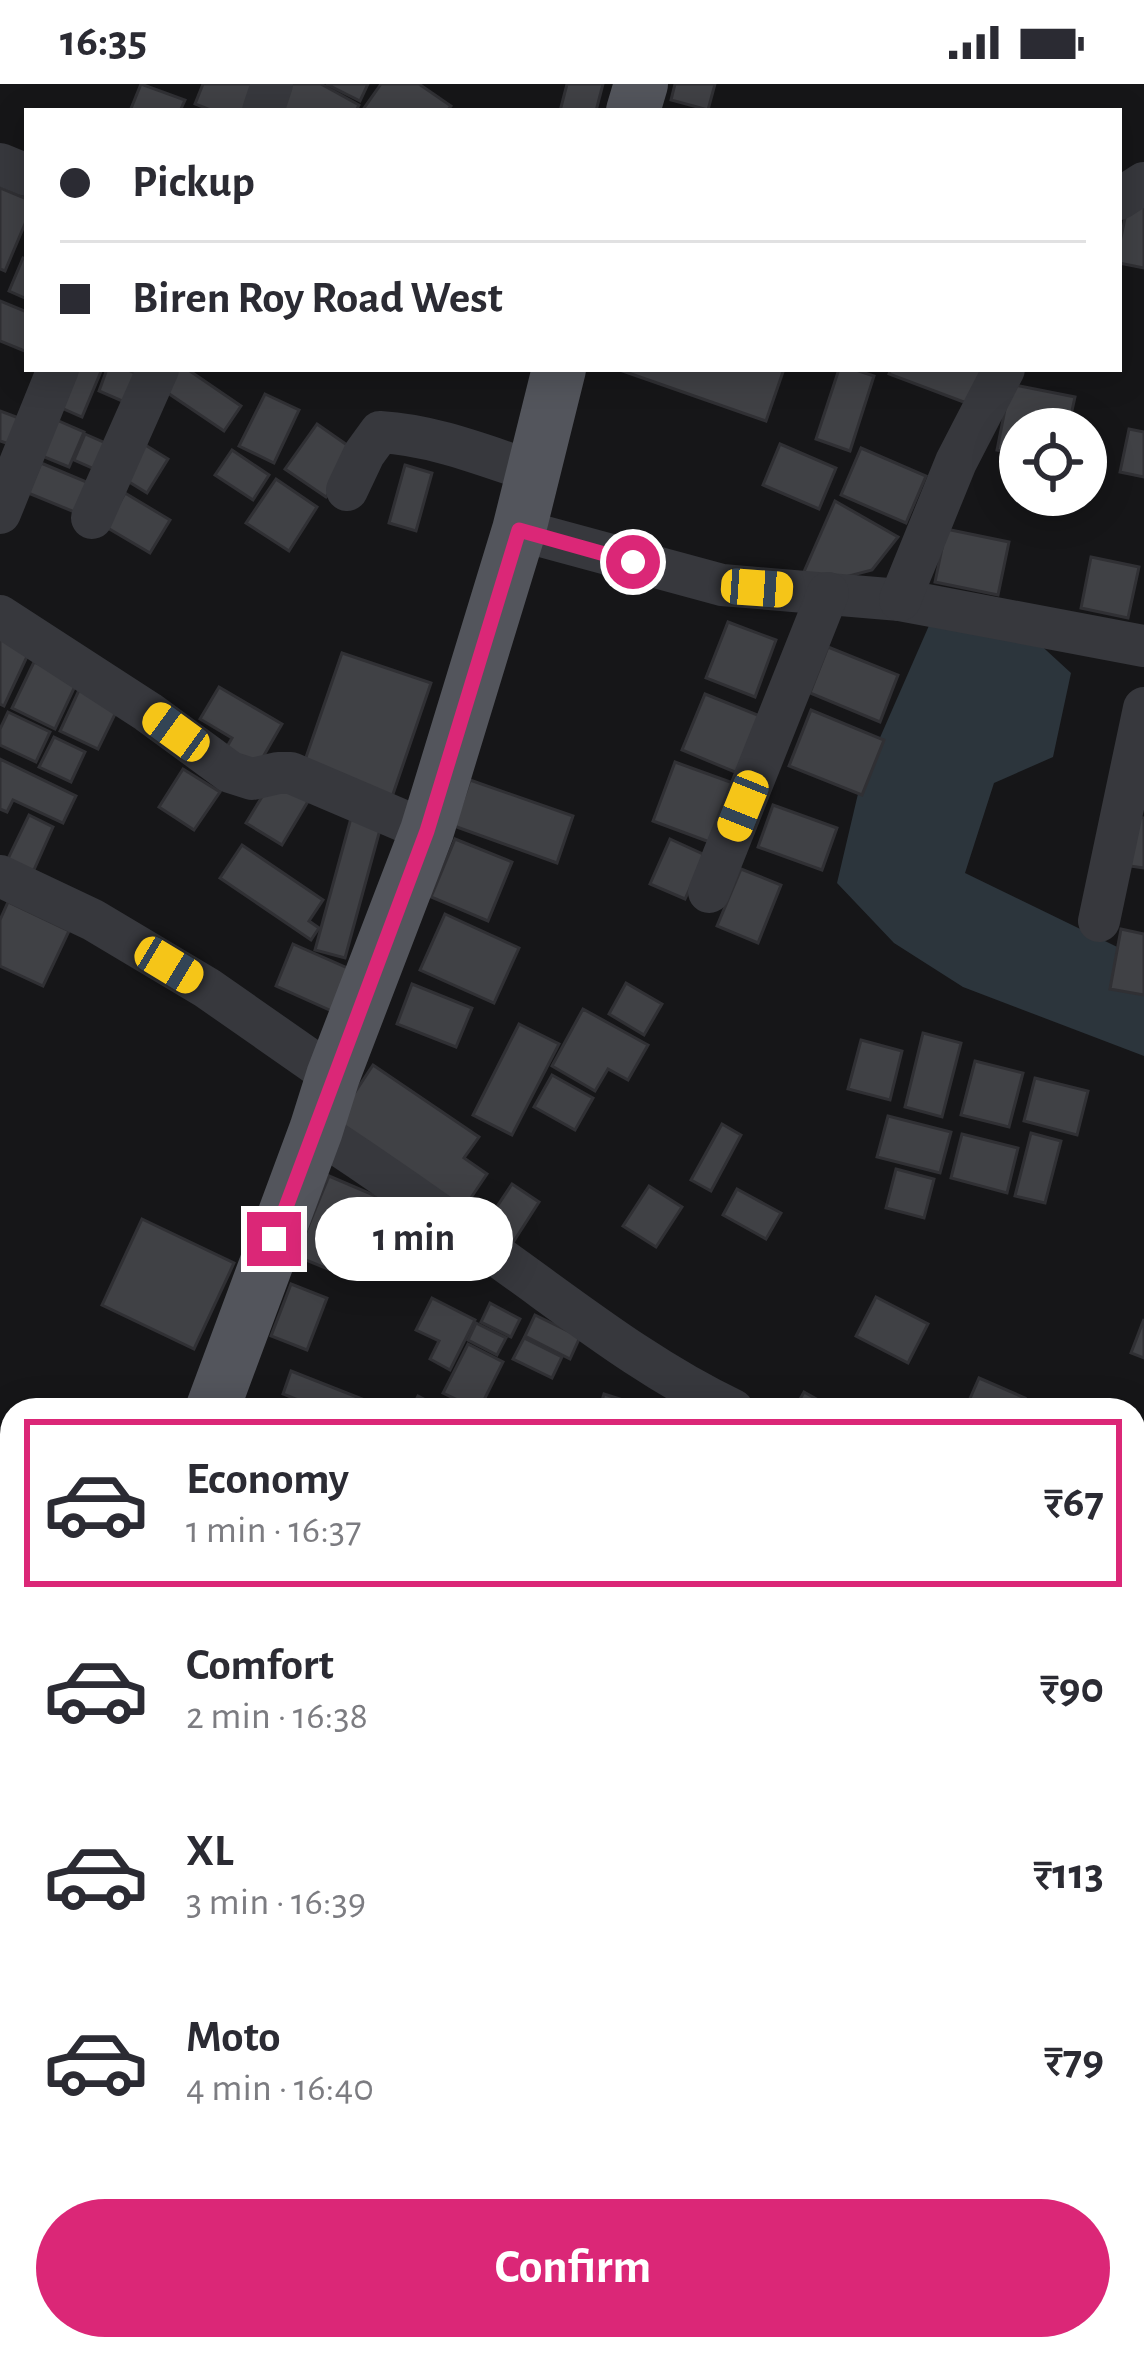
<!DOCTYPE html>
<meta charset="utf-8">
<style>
:root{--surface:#fff;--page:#f2f2f3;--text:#2b2b33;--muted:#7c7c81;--line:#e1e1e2;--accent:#db2777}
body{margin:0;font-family:"Alegreya Sans",sans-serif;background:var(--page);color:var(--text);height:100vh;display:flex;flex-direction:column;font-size:45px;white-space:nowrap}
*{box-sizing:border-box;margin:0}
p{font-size:39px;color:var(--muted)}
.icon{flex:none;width:66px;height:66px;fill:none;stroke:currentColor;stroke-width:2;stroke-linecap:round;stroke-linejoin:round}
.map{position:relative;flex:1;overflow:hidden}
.panel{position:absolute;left:0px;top:1314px;width:1146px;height:963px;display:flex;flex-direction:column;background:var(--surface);border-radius:36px 36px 0 0;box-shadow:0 6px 30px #0003}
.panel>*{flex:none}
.guide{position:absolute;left:24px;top:24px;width:1098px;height:264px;border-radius:0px;box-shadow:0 6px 30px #0003;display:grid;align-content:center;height:264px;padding:0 36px;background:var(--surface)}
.fabs{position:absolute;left:999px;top:324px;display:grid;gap:24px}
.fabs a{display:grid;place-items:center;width:108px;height:108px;border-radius:50%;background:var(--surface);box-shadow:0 6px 30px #0003;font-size:60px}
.end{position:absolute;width:54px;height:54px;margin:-27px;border:15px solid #db2777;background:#fff;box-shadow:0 0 0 6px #fff}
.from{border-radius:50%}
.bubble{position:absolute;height:84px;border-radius:42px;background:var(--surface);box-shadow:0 6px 30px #0003;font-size:39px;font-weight:600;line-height:84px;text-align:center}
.car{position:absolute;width:36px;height:72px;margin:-36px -18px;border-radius:15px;box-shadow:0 0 9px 3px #0007;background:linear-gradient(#f5c518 24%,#345 0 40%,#f5c518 0 76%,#345 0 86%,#f5c518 0)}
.guide b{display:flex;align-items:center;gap:42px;height:114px;font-size:45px}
.guide b+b{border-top:3px solid var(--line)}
.guide i{width:30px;height:30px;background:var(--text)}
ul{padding:21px 0 0;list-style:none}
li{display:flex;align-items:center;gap:36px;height:168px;margin:0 24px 18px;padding:0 12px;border:6px solid transparent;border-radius:0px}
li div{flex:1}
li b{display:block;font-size:45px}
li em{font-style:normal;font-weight:600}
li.selected{border-color:var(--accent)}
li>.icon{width:108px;height:108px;stroke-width:1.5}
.button{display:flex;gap:24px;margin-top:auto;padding:24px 36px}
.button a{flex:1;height:138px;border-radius:72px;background:var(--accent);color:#fff;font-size:48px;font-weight:600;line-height:138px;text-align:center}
.status{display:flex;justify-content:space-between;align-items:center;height:84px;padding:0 60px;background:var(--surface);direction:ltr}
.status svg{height:33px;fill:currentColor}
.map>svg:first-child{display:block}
.water{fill:#2c353c}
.building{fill:#404145;stroke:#303034;stroke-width:3}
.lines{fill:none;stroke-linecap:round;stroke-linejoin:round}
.minor{stroke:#37383d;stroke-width:42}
.major{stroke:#53555c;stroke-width:54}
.route{stroke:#db2777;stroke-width:15}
</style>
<div class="status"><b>16:35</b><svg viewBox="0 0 49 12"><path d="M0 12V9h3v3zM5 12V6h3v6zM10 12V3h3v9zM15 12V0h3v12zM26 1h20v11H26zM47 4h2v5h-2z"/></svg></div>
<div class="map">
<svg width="1144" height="2276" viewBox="0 0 1144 2276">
<rect width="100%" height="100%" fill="#161618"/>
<path class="water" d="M931,537L1034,555L1071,589L1053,673L994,699L965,789L1144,876V972L963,903L894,859L837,799L861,697Z"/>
<g class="building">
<path d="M141,0L185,16L180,27H130Z"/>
<path d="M203,0H264L254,27H213L195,20Z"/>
<path d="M292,0H321L359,21L356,27H278Z"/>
<path d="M326,0H368L360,17Z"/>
<path d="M381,0H419L451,22L447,27H362Z"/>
<path d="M567,0H603L596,27H560Z"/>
<path d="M675,0H715L708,26L671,16Z"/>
<path d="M0,104L27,115V135L5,187L0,185Z"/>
<path d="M1128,120L1144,123V184L1119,179V163Z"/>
<path d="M23,174L27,175V215L9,207Z"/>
<path d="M0,217L27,228V268L0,257Z"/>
<path d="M72,285H102L82,333L57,322Z"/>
<path d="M107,285H126L140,291L129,320L99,307Z"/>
<path d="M171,285H187L241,322L224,347L159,303Z"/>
<path d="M617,285H784L766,337Z"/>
<path d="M839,285H853L874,292L850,367L816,355Z"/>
<path d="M891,285H982L969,320L889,290Z"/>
<path d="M1010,300L1075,313L1068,345H1020V371L997,366Z"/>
<path d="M265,310L299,326L274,379L239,362Z"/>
<path d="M0,327L24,336L15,362L0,357Z"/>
<path d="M52,334L84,348L69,383L37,370Z"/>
<path d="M317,340L357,368L326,413L285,385Z"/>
<path d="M1129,345L1144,348V393L1120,388Z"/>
<path d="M85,350L110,361L99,387L74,376Z"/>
<path d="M142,359L168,375L147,409L121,393Z"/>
<path d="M780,360L836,384L819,425L763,401Z"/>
<path d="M861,364L926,392L906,439L841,411Z"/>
<path d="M232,366L269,391L253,416L215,391Z"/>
<path d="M41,379L89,399L77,429L28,409Z"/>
<path d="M405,381L432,389L416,447L389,439Z"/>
<path d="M276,395L317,423L289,467L246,439Z"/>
<path d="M125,409L170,436L150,469L106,443Z"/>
<path d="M835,417L898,453L872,486L830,497L803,490Z"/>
<path d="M946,445L1009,458L998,511L935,498Z"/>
<path d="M1091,473L1139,483L1128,534L1081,524Z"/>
<path d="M728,538L776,556L755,613L706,594Z"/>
<path d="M0,549L31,564L4,622L0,620Z"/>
<path d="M828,563L898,591L880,638L810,609Z"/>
<path d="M342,569L431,599L392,713L303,682Z"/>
<path d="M34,578L77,598L55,645L12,624Z"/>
<path d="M219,603L282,640L252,692L221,673L232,654L200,635Z"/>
<path d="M80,604L119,622L98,665L60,647Z"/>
<path d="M705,610L770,636L747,693L682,666Z"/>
<path d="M811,626L884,656L862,711L789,682Z"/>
<path d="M8,628L50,648L36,678L0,661V645Z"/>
<path d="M54,653L85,668L71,698L39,683Z"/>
<path d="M0,675L76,712L63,739L13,716L7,728L0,725Z"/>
<path d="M675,678L744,703L723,763L653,737Z"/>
<path d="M183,685L220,708L194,746L159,723Z"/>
<path d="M274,693L310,714L282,761L246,739Z"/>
<path d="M470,696L573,732L557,779L454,742Z"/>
<path d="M773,721L837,744L822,786L758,763Z"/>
<path d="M29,731L53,743L29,797L3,785Z"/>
<path d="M1138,733L1144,734V784L1130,782Z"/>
<path d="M351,734L381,742L345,874L315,866Z"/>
<path d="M455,755L512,778L488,837L431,813Z"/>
<path d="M670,755L705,771L685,815L650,800Z"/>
<path d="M242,761L323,816L309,837L319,844L311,856L220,794Z"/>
<path d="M741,785L781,801L758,859L717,842Z"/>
<path d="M8,818L69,847L43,902L0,882V836Z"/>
<path d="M445,830L519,864L494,919L420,886Z"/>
<path d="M1121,845L1144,850V911L1110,905Z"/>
<path d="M293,860L352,886L334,928L276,902Z"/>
<path d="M626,899L662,920L644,951L609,930Z"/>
<path d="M412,900L472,924L456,963L397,940Z"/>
<path d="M583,925L648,961L628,996L608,985L595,1007L552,982Z"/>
<path d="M519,940L559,960L512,1051L473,1031Z"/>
<path d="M923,949L961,959L942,1033L905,1023Z"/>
<path d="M861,956L902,967L890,1016L848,1005Z"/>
<path d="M975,977L1023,989L1009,1043L961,1031Z"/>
<path d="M373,981L479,1053L464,1074L487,1090L460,1130L332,1043Z"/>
<path d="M552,991L593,1014L575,1046L534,1023Z"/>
<path d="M1035,994L1088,1007L1077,1051L1024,1037Z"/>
<path d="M888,1032L951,1048L940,1089L877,1073Z"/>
<path d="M722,1040L741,1051L711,1107L691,1096Z"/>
<path d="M1031,1049L1061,1057L1045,1119L1015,1112Z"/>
<path d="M962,1050L1018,1064L1007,1109L951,1094Z"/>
<path d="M896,1085L934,1095L924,1134L886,1124Z"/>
<path d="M329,1092L383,1115L350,1194L296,1172Z"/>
<path d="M512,1100L539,1118L514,1157L486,1139Z"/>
<path d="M649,1102L682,1123L656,1163L623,1142Z"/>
<path d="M737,1105L781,1129L766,1155L723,1131Z"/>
<path d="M142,1135L234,1179L194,1265L102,1221Z"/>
<path d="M291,1200L327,1214L307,1266L271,1252Z"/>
<path d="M876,1213L928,1240L908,1279L856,1252Z"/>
<path d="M432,1214L475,1236L450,1286L430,1275L439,1257L416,1246Z"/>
<path d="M490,1219L520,1235L511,1253L481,1238Z"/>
<path d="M535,1231L580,1253L570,1275L525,1252Z"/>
<path d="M1144,1235V1274L1131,1269Z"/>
<path d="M476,1239L506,1254L497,1271L468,1256Z"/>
<path d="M524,1254L562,1273L552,1294L513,1275Z"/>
<path d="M468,1260L503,1278L479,1326L443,1309Z"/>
<path d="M291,1287L375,1320L372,1326H323L283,1310Z"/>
<path d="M979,1294L1025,1314L1020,1326H965Z"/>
<path d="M804,1308L836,1326H794Z"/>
<path d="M604,1310L654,1326H599Z"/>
<path d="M418,1312L445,1326H411Z"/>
<path d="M1136,1377L1144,1381V1419L1134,1414Z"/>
<path d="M1134,1423L1144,1428L1142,1468L1134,1463Z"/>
<path d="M4,1508L12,1511V1568L0,1562V1517Z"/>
<path d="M0,1709L12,1715V1723L0,1748Z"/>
<path d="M12,1888V1935L0,1929V1914Z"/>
<path d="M1136,2225L1144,2226V2276H1130L1131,2265H1134Z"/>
<path d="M683,2265H723L720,2276H680Z"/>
<path d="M776,2265H815L826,2268L824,2276H773Z"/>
<path d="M878,2265H946L959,2269L957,2276H874Z"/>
</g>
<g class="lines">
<g class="minor">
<path d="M263,27L272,0"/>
<path d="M0,80L27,91"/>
<path d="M1119,115L1144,99"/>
<path d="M347,406L364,370L380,348C433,351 483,371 534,388"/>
<path d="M0,429L58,285"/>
<path d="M92,434L158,285"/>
<path d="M519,446L722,501L900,516L1144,562"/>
<path d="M900,516L956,378L1004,285"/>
<path d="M0,532L148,628L230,688L252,695L278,689H291L427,747"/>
<path d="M0,792L93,836L207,904L333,992"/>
<path d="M709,808L828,509"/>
<path d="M1099,837L1144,624"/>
<path d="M316,1046C381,1089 444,1133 507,1179C581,1232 651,1287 733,1326"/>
<path d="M1134,1516L1144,1498"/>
<path d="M0,2176L12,2180"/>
<path d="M1134,2184L1144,2181"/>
<path d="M275,2265L316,2276"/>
<path d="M601,2265L634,2276"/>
<path d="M363,2276L371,2265"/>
<path d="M861,2276L865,2265"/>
<path d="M1038,2276L1041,2265"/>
</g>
<g class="major">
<path d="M633,27L641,0"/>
<path d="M212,1326L316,1046L333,992L427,747L519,446L559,285"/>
<path d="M0,1864L12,1834"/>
</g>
</g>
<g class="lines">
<path class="route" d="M274,1155L427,747L519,446L633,478"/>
</g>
</svg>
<div class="fabs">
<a><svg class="icon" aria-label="locate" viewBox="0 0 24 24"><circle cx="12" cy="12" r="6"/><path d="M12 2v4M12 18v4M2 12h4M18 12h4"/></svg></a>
</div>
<i class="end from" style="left:633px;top:478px"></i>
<i class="end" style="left:274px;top:1155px"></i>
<div class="bubble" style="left:315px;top:1113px;width:198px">1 min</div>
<i class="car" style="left:757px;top:504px;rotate:94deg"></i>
<i class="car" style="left:176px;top:648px;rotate:306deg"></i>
<i class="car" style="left:743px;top:722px;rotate:202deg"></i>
<i class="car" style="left:169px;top:881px;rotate:121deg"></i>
<div class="guide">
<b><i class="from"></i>Pickup</b>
<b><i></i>Biren Roy Road West</b>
</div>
<section class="panel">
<ul>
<li class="selected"><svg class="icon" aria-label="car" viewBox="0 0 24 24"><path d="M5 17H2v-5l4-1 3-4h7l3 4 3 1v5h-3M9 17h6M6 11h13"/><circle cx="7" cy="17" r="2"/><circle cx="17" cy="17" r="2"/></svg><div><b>Economy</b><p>1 min · 16:37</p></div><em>₹67</em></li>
<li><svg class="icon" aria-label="car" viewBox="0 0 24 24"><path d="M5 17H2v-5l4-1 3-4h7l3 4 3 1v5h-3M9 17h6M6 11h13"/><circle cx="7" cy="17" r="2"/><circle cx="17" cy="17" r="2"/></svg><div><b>Comfort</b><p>2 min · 16:38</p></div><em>₹90</em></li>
<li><svg class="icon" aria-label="car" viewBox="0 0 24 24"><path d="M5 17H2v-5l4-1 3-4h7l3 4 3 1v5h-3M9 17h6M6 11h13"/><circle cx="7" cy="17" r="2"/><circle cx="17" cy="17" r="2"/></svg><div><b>XL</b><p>3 min · 16:39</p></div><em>₹113</em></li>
<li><svg class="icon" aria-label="car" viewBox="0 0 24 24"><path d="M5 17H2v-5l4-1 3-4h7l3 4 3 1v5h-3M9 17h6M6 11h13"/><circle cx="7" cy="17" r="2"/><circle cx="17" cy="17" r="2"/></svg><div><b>Moto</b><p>4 min · 16:40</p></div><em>₹79</em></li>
</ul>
<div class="button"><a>Confirm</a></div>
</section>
</div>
